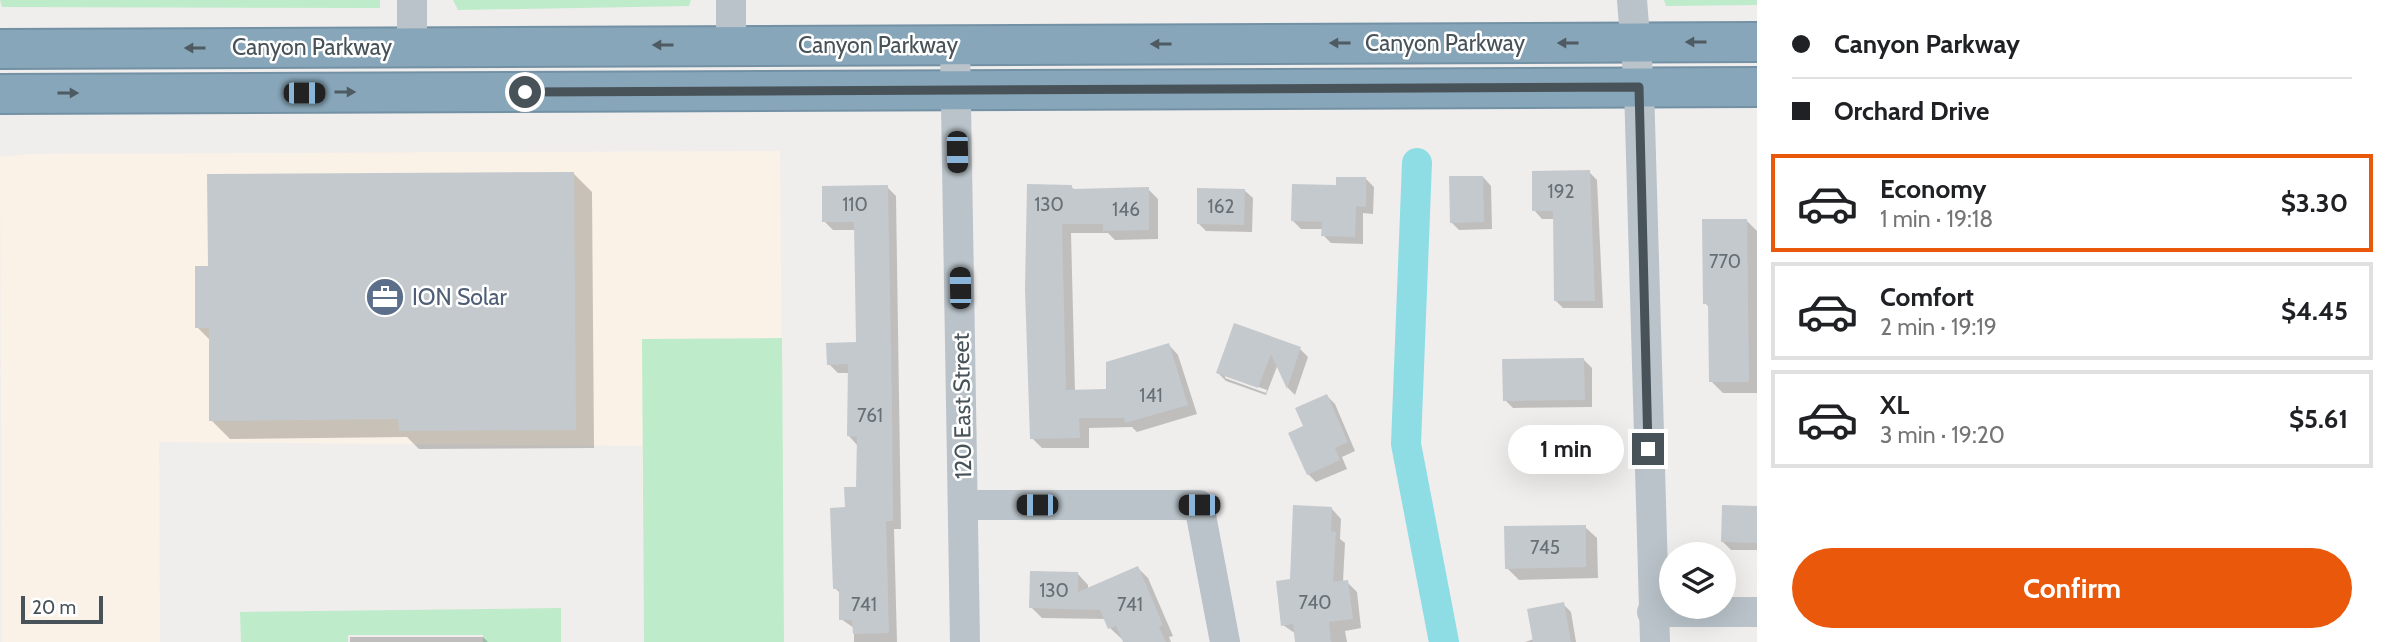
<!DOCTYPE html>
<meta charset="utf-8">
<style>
:root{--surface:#fff;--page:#f6f6f6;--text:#202124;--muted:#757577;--line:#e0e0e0;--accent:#ea580c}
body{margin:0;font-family:Cabin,sans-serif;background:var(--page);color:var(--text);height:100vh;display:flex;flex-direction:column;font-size:26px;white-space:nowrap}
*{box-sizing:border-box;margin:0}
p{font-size:23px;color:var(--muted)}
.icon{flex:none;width:38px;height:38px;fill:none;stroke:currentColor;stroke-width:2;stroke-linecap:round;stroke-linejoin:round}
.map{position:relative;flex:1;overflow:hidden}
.details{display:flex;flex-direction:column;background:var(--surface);width:630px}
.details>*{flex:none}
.guide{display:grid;align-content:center;height:154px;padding:0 35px;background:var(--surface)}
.fabs{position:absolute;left:1659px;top:542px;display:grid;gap:14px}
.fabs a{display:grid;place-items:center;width:77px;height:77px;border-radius:50%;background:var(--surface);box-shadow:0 7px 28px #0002;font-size:35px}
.scale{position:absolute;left:21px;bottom:18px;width:82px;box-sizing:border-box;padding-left:7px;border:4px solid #475359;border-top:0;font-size:19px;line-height:24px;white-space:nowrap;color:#475359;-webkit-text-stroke:5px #fff;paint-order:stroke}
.end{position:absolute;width:32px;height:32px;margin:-16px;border:9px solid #475359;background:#fff;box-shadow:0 0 0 4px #fff}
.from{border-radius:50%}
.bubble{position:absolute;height:49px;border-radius:24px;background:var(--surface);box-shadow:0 7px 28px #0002;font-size:23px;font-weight:800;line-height:49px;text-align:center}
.car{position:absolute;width:21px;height:42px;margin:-21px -10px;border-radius:9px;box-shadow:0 0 5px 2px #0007;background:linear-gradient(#222 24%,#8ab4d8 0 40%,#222 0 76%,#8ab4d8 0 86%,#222 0)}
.guide b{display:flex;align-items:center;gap:24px;height:66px;font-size:26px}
.guide b+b{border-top:2px solid var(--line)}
.guide i{width:18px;height:18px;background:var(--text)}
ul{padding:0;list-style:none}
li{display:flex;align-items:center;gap:21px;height:98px;margin:0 14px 10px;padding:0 21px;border:4px solid var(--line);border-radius:0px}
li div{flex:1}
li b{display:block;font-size:26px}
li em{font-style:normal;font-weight:800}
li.current{border-color:var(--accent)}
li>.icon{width:63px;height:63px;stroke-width:1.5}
.action{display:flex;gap:14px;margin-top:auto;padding:14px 35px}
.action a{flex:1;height:80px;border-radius:42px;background:var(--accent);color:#fff;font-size:28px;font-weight:800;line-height:80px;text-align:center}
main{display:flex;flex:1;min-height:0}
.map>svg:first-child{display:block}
.commercial{fill:#faf2e7}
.green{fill:#beebca}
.shadow{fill:#0003;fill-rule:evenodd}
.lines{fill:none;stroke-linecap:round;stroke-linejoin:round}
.canal{stroke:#8edde5;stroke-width:30}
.building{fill:#c4c9cd}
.highway-casing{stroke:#7391a4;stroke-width:42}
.minor{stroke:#b9c3c9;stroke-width:30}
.highway{stroke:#88a6b9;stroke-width:38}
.oneway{fill:#4e5b63}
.route{stroke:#475359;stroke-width:9}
.labels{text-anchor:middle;stroke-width:5;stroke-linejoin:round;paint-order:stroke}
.number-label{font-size:19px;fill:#667076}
.street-label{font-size:23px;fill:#475359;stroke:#fff}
.service-label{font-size:23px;fill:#4e5e75;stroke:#fff;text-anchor:start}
</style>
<main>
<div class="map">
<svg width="1757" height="642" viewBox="0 0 1757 642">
<rect width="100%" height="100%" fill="#f0eded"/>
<path class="commercial" d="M780,151L784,642H644L642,446L159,442L160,642H2L0,157L26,154Z"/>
<g class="green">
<path d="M0,0H380V8L2,7Z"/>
<path d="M453,0H691L689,6L458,10Z"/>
<path d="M1664,0H1757V5L1666,6Z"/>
<path d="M782,338L784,642H644L642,339Z"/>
<path d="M561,608V642H483V635H348V642H241L240,612Z"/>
</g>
<g class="shadow">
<path d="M1589,172L1597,180L1603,308H1563L1555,300L1554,219H1542L1534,210Z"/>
<path d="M573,173L592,192L594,448L419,449L407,437L230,439L211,420V341L197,327L210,268Z"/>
<path d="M1483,177L1491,186L1492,229L1459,230L1451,222Z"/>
<path d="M1366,179L1374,187L1373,214L1363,213V244L1331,243L1323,235V229H1301L1293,221L1338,187Z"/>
<path d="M887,187L896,196L901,529H894L897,642H854V628L841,619V594L835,588L847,509L858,489L857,445L849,436L850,373H838L829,364L858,343L856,230H833L824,221Z"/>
<path d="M1071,187L1075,190L1148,189L1158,199V239L1115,240L1108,233H1071L1075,392L1108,391L1169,345L1178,355L1197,414L1137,432L1132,427L1089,428V448H1042L1032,438L1027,289Z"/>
<path d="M1244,190L1253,198L1252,232L1206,231L1198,223Z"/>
<path d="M1746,220L1757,231V393H1723L1711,381L1710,308L1705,303Z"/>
<path d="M1235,325L1300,349L1308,357L1295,395L1288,388L1278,364L1266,395L1226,381L1218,373ZM1225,375L1267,390L1266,393L1225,378Z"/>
<path d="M1584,360L1592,368V407L1513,408L1505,400Z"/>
<path d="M1327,396L1335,404L1355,451L1342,457L1347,469L1316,482L1308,474L1306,427Z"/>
<path d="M1757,508V550H1731L1723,542Z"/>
<path d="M1332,509L1341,519L1340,539L1345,543L1343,582H1347L1357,592L1361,628L1345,631L1347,642H1297L1296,634L1283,625L1292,581Z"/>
<path d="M1585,527L1597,538L1598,578L1519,580L1507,568Z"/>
<path d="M1138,568L1148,578L1173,636L1169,637L1171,642H1125L1110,628L1106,619L1042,618L1031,607L1078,574L1088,585V589Z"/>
<path d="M1563,604L1571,612L1576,642H1525L1534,639Z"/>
<path d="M350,637H483L488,642H350Z"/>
</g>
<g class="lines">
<path class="canal" d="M1417,163L1406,444L1444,642"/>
</g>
<g class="building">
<path d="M1590,170L1595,301H1554L1553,211H1532V171Z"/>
<path d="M574,172L576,430L399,431L398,419L209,421V328H195V266H208L207,174Z"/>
<path d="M1449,176H1483L1484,222L1450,223Z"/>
<path d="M1336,177H1366V207L1356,206L1355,237L1321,236L1322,222L1291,221L1292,184L1336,185Z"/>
<path d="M1027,184L1072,185V189L1149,187V230L1103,231V224H1062L1066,390L1106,389V362L1169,343L1188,405L1125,423L1124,418H1079L1080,438L1030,439L1025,289Z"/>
<path d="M888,185L892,405L893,521H886L889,633L853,634L852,620H839V589H833L830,508L845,507L844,487H856L857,437L847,436L848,364L827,365L826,343L856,342L854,222H822V186Z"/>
<path d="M1197,188L1245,189L1244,225L1197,224Z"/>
<path d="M1702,219H1747L1749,382H1709L1708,304H1703Z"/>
<path d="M1234,323L1301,347L1287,389L1271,354L1258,388L1216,373Z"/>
<path d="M1584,358L1585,400L1503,401L1502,359Z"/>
<path d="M1327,394L1348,442L1335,448L1340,460L1307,475L1288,433L1303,426L1295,408Z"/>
<path d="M1293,505L1332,507L1331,531L1336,532L1333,582L1348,580L1353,619L1329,622L1331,642H1295L1293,624L1281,626L1276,581L1290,579Z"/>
<path d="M1722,505L1757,506V543L1721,542Z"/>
<path d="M1586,525V567L1505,569L1504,526Z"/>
<path d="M1138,566L1163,625L1159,627L1166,642H1123L1116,626L1108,629L1100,610L1029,608L1030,571L1078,572V592Z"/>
<path d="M1564,602L1571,642H1533L1527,609Z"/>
</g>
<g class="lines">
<g class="highway-casing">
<g id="highway">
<path d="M0,49L1757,42"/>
<path d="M0,94L1757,87"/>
</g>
</g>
<g class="minor">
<path d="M412,0V46"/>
<path d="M731,0V44"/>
<path d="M1632,0L1639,87L1655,642"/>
<path d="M955,45L965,642"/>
<path d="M964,505H1199L1225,642"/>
<path d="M1652,612H1757"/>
</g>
<use href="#highway" class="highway"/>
</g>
<defs><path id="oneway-solid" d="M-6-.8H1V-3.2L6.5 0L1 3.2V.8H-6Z" transform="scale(1.75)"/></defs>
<g class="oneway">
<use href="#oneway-solid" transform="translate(1696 42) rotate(180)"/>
<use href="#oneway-solid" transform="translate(1340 43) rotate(180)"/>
<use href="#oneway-solid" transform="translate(1568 43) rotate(180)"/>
<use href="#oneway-solid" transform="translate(1161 44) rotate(180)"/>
<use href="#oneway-solid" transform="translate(663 45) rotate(180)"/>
<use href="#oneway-solid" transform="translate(195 48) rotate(180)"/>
<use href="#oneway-solid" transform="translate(345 92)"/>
<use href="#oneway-solid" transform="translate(68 93)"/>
</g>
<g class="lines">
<path class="route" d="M525,92L1639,87L1648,449"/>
</g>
<defs>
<g id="office-disc" transform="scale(2.0125)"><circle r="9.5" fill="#5c6f8a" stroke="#fff"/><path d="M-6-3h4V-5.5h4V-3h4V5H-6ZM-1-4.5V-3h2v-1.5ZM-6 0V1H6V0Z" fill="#fff"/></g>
</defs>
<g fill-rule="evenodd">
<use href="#office-disc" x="385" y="297"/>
</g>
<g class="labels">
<g class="number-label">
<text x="1561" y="198">192</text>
<text x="855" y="211">110</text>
<text x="1049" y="211">130</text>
<text x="1221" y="213">162</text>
<text x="1126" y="216">146</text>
<text x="1725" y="268">770</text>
<text x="1151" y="402">141</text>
<text x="870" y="422">761</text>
<text x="1545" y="554">745</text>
<text x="1054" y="597">130</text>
<text x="1315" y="609">740</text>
<text x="864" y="611">741</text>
<text x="1130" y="611">741</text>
</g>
<g class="street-label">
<text x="1445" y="51">Canyon Parkway</text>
<text x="878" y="53">Canyon Parkway</text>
<text x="312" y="55">Canyon Parkway</text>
<text transform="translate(962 406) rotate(-91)" y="8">120 East Street</text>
</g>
<g class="service-label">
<text x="412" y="305">ION Solar</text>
</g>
</g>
</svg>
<div class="fabs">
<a><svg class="icon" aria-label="layers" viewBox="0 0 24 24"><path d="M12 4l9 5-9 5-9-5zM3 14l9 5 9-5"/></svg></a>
</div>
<div class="scale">20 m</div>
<i class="end from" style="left:525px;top:92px"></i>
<i class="end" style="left:1648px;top:449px"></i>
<div class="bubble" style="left:1508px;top:425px;width:116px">1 min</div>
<i class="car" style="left:304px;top:93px;rotate:90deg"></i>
<i class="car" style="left:957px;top:152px;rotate:179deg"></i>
<i class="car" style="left:960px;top:288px;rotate:359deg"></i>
<i class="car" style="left:1037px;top:505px;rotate:270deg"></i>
<i class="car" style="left:1199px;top:505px;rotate:270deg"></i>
</div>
<section class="details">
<div class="guide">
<b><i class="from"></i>Canyon Parkway</b>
<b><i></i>Orchard Drive</b>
</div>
<ul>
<li class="current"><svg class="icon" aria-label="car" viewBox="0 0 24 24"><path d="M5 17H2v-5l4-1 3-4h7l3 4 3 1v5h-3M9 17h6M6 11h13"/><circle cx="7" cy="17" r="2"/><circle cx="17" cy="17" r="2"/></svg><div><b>Economy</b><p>1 min · 19:18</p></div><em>$3.30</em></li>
<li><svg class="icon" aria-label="car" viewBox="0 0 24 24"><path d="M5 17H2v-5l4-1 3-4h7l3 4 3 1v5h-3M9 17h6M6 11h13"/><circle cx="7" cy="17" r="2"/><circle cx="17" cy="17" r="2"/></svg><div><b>Comfort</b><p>2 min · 19:19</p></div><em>$4.45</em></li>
<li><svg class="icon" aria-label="car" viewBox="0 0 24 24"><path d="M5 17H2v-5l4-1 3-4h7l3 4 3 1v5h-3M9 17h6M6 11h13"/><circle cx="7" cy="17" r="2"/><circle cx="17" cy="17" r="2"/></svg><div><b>XL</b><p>3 min · 19:20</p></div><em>$5.61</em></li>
</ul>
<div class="action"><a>Confirm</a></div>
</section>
</main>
